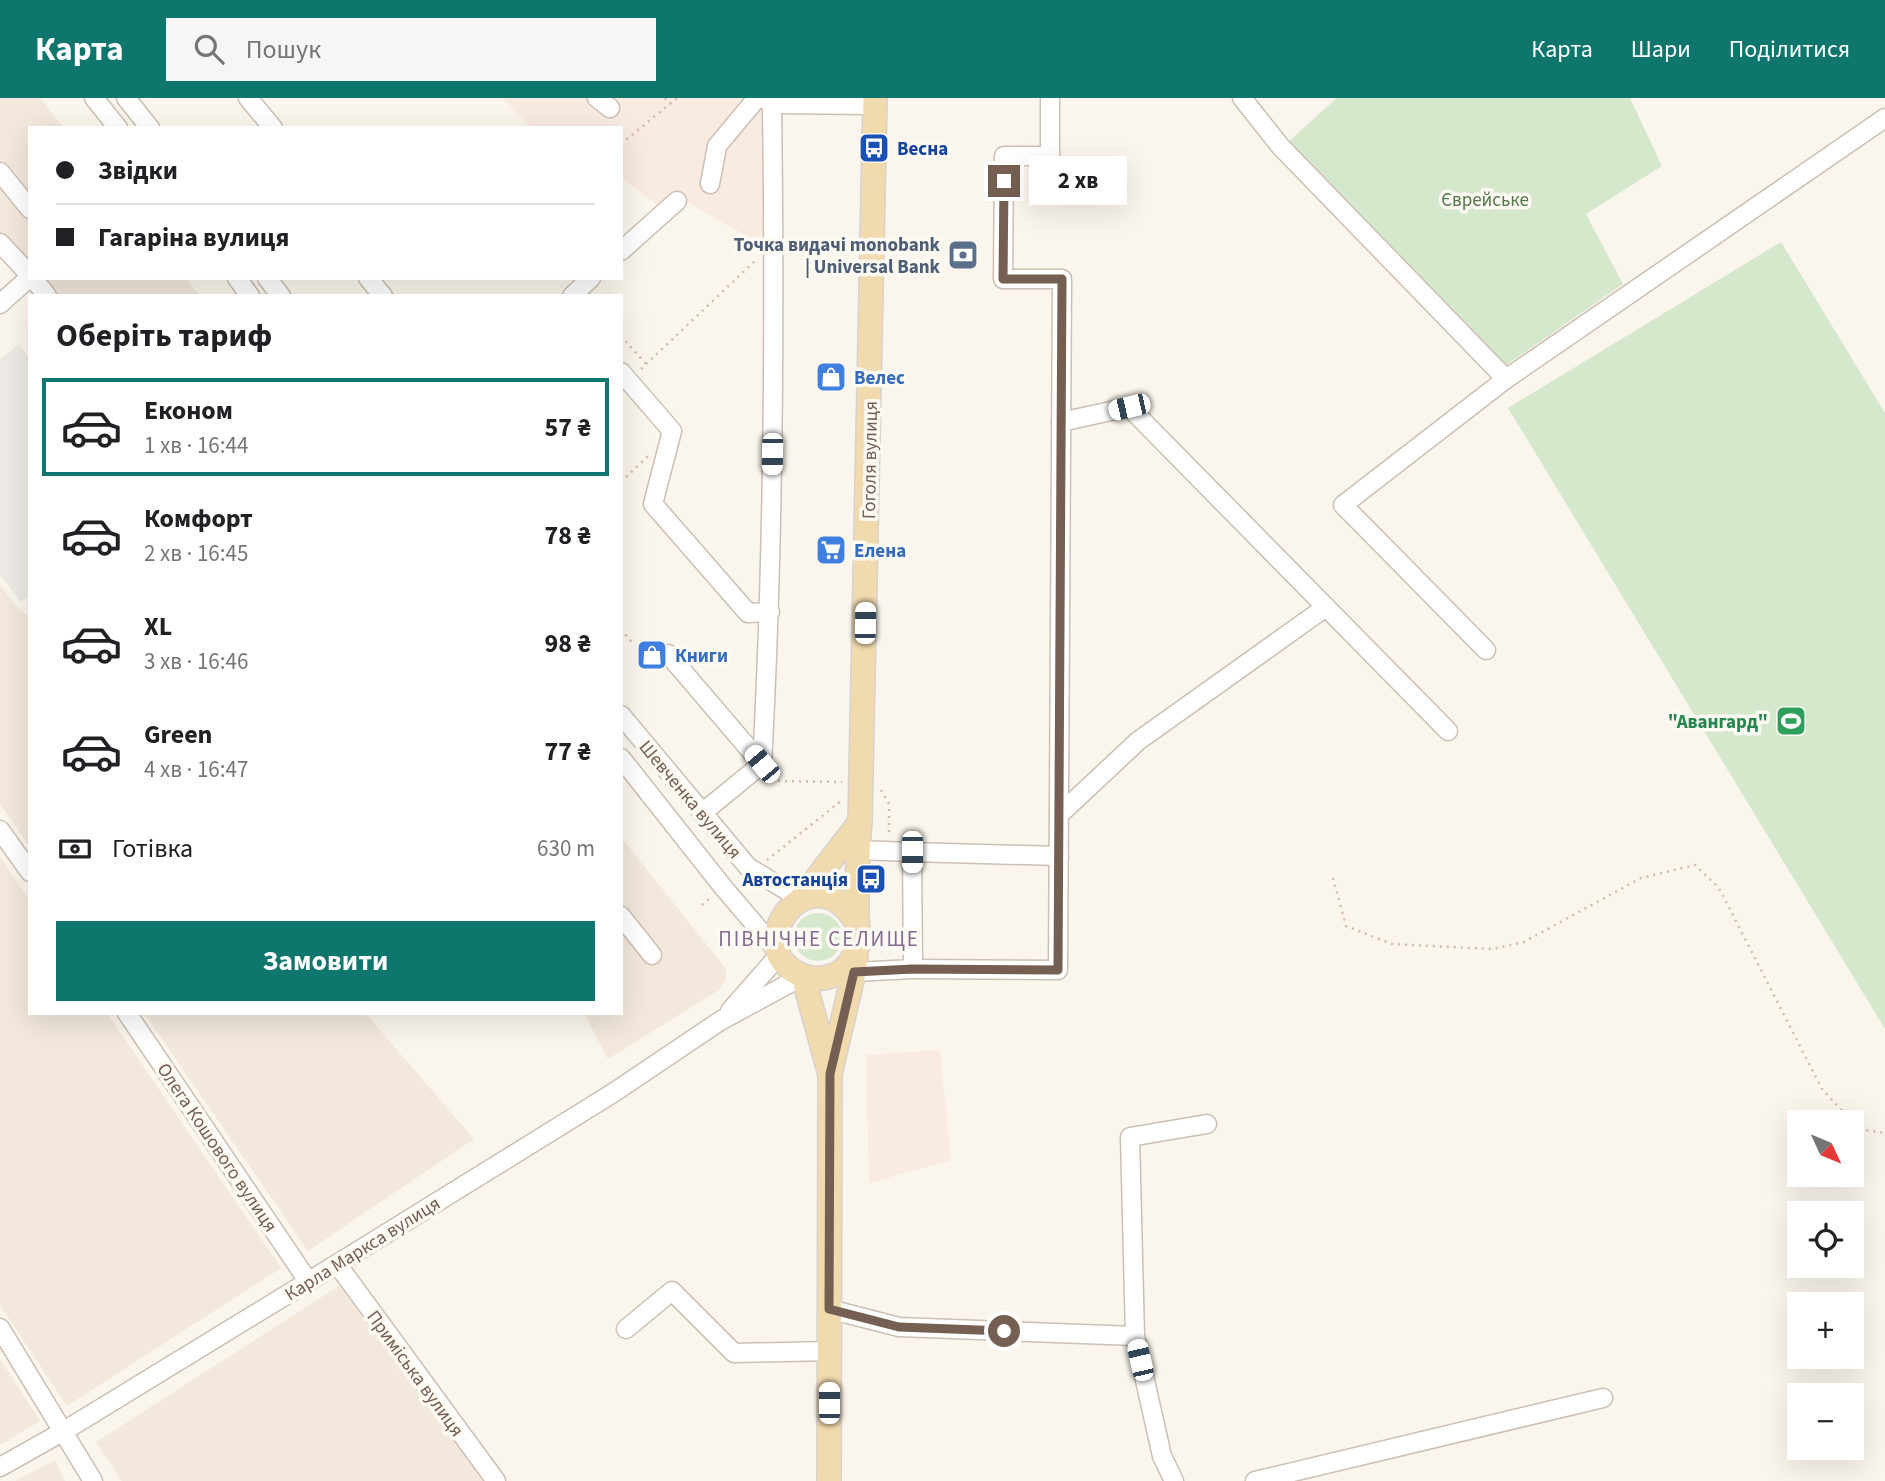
<!DOCTYPE html>
<html lang="uk">
<meta charset="utf-8">
<style>
:root{--surface:#fff;--page:#f6f6f6;--text:#202124;--muted:#757577;--line:#e0e0e0;--accent:#0f766e}
body{margin:0;font-family:"Source Sans 3",sans-serif;background:var(--page);color:var(--text);height:100vh;display:flex;flex-direction:column;font-size:26px;white-space:nowrap}
*{box-sizing:border-box;margin:0}
p{font-size:23px;color:var(--muted)}
.icon{flex:none;width:38px;height:38px;fill:none;stroke:currentColor;stroke-width:2;stroke-linecap:round;stroke-linejoin:round}
.map{position:relative;flex:1;overflow:hidden}
.side{position:absolute;left:28px;top:196px;width:595px;height:721px;display:flex;flex-direction:column;background:var(--surface);border-radius:0px;box-shadow:0 7px 28px #0002}
.side>*{flex:none}
.hud{position:absolute;left:28px;top:28px;width:595px;height:154px;border-radius:0px;box-shadow:0 7px 28px #0002;display:grid;align-content:center;height:154px;padding:0 28px;background:var(--surface)}
.needle{width:46px;rotate:134deg}
.fabs{position:absolute;left:1787px;top:1012px;display:grid;gap:14px}
.fabs a{display:grid;place-items:center;width:77px;height:77px;border-radius:0px;background:var(--surface);box-shadow:0 7px 28px #0002;font-size:35px}
.end{position:absolute;width:32px;height:32px;margin:-16px;border:9px solid #745f52;background:#fff;box-shadow:0 0 0 4px #fff}
.from{border-radius:50%}
.bubble{position:absolute;height:49px;border-radius:0px;background:var(--surface);box-shadow:0 7px 28px #0002;font-size:23px;font-weight:700;line-height:49px;text-align:center}
.car{position:absolute;width:21px;height:42px;margin:-21px -10px;border-radius:9px;box-shadow:0 0 5px 2px #0007;background:linear-gradient(#fff 24%,#345 0 40%,#fff 0 76%,#345 0 86%,#fff 0)}
.hud b{display:flex;align-items:center;gap:24px;height:66px;font-size:26px}
.hud b+b{border-top:2px solid var(--line)}
.hud i{width:18px;height:18px;background:var(--text)}
ul{padding:0;list-style:none}
li{display:flex;align-items:center;gap:21px;height:98px;margin:0 14px 10px;padding:0 14px;border:4px solid transparent;border-radius:0px}
li div{flex:1}
li b{display:block;font-size:26px}
li em{font-style:normal;font-weight:700}
li.on{border-color:var(--accent)}
li>.icon{width:63px;height:63px;stroke-width:1.5}
h2{padding:0 28px;font-size:32px;line-height:84px}
.pay{display:flex;align-items:center;gap:18px;height:77px;padding:0 28px;font-size:26px}
.pay p{margin-inline-start:auto}
.action{display:flex;gap:14px;margin-top:auto;padding:14px 28px}
.action a{flex:1;height:80px;border-radius:0px;background:var(--accent);color:#fff;font-size:28px;font-weight:700;line-height:80px;text-align:center}
header{display:flex;align-items:center;gap:42px;box-sizing:border-box;height:98px;padding:0 35px;background:var(--accent);color:#fff}
header strong{font-size:33px}
nav{display:flex;gap:38px;margin-inline-start:auto;font-size:24px}
.search{width:490px;height:63px;background:var(--page);display:flex;align-items:center;gap:18px;box-sizing:border-box;padding:0 24px;border-radius:0px;color:var(--muted);font-size:26px}
.map>svg:first-child{display:block}
.residential{fill:#f2e8dc}
.commercial{fill:#f9eae2}
.industrial{fill:#ede9e5}
.green{fill:#d6e8cc}
.lines{fill:none;stroke-linecap:round;stroke-linejoin:round}
.minor-casing{stroke:#ccbfb3;stroke-width:21}
.major-casing{stroke:#d8d2cf;stroke-width:26}
.path{stroke:#d3bbaa;stroke-width:2.5;stroke-dasharray:2 5;stroke-linecap:butt}
.minor{stroke:#fff;stroke-width:18}
.major{stroke:#f1daae;stroke-width:23}
.route{stroke:#745f52;stroke-width:9}
.labels{text-anchor:middle;stroke-width:7;stroke-linejoin:round;paint-order:stroke}
.transit-label{font-size:19px;font-weight:bold;fill:#164399;stroke:#fdfaf3;text-anchor:start}
.park-label{font-size:19px;fill:#56784b;stroke:#fdfaf3}
.service-label{font-size:19px;font-weight:bold;fill:#4e5e75;stroke:#fdfaf3;text-anchor:end}
.shop-label{font-size:19px;font-weight:bold;fill:#366cbe;stroke:#fdfaf3;text-anchor:start}
.street-label{font-size:19px;fill:#745f52;stroke:#fdfaf3}
.leisure-label{font-size:19px;font-weight:bold;fill:#27864d;stroke:#fdfaf3;text-anchor:end}
.neighbourhood-label{font-size:21px;letter-spacing:2px;fill:#846a8f;stroke:#fdfaf3}
</style>
<header>
<strong>Карта</strong>
<div class="search"><svg class="icon" aria-label="search" viewBox="0 0 24 24"><circle cx="10" cy="10" r="6"/><path d="M15 15l6 6"/></svg>Пошук</div>
<nav><a>Карта</a><a>Шари</a><a>Поділитися</a></nav>
</header>
<div class="map">
<svg width="1885" height="1383" viewBox="0 0 1885 1383">
<rect width="100%" height="100%" fill="#fbf6ed"/>
<g class="residential">
<path d="M0,0H40L64,30H30V180H186L200,198H37L0,152Z"/>
<path d="M0,487L15,507L30,520V749L0,706Z"/>
<path d="M621,739L726,871V880L719,892L608,961L584,915H621Z"/>
<path d="M0,759L30,803V915H107L281,1170L67,1308L0,1207Z"/>
<path d="M144,915H365L474,1041L308,1153Z"/>
<path d="M339,1188L487,1383H122L96,1344Z"/>
<path d="M0,1261L40,1323L0,1347Z"/>
<path d="M55,1362L65,1383H15Z"/>
</g>
<g class="commercial">
<path d="M502,0H783L767,8L766,149L678,99L662,110L621,80V30H532Z"/>
<path d="M940,952L951,1062L869,1085L866,957Z"/>
</g>
<path class="industrial" d="M19,246L30,262V497L21,504L0,477V261Z"/>
<g class="green">
<path d="M1337,0H1630L1662,68L1586,116L1623,186L1505,268L1289,43Z"/>
<path d="M1781,144L1885,315V931L1508,310Z"/>
<circle cx="818" cy="839" r="24"/>
</g>
<g class="lines">
<g class="minor-casing">
<g id="minor">
<path d="M94,0L118,30"/>
<path d="M126,0L150,30"/>
<path d="M248,0L273,30"/>
<path d="M597,0L610,10"/>
<path d="M763,0L772,6L875,7"/>
<path d="M1242,0L1281,49L1506,281"/>
<path d="M0,74L30,111"/>
<path d="M710,86L717,48L757,0"/>
<path d="M0,145L30,177"/>
<path d="M621,153L677,103"/>
<path d="M33,180L47,198"/>
<path d="M237,180L250,198"/>
<path d="M267,180L281,198"/>
<path d="M368,180L383,198"/>
<path d="M572,198L591,180"/>
<path d="M0,206L30,179"/>
<path d="M621,274L672,333L653,406L748,515L770,514"/>
<path d="M1061,324L1129,309L1448,633"/>
<path d="M1486,552L1343,407L1506,281L1885,20"/>
<path d="M668,556L762,666"/>
<path d="M621,617L748,769L801,801"/>
<path d="M621,660L723,789L780,856L730,913"/>
<path d="M702,715L762,666C774,446 775,226 772,6"/>
<path d="M1059,717L1138,643L1326,509"/>
<path d="M0,732L30,774"/>
<path d="M912,754L1059,758"/>
<path d="M621,818L652,857"/>
<path d="M913,871L1058,872L1062,181H1003L1004,58H1050V0"/>
<path d="M854,874L913,871L912,754L857,752"/>
<path d="M127,915L308,1183"/>
<path d="M337,1166L496,1383"/>
<path d="M829,1211L899,1229L1135,1238"/>
<path d="M0,1230L93,1383"/>
<path d="M626,1231L672,1193L734,1255L829,1253"/>
<path d="M0,1369L64,1333L337,1166L613,995L720,923L803,878"/>
<path d="M1174,1383L1162,1358L1135,1238L1130,1039L1207,1026"/>
<path d="M1255,1383L1603,1300"/>
</g>
</g>
<g class="major-casing">
<g id="major">
<path d="M801,801L860,724"/>
<path d="M857,825C810,748 735,854 804,878C818,883 834,880 845,870C851,864 856,856 858,847C860,837 857,826 857,815C857,784 857,754 860,724L875,0"/>
<path d="M803,878L829,973"/>
<path d="M829,1383L830,976L854,874L856,857"/>
</g>
</g>
<g class="path">
<path d="M665,0L671,6"/>
<path d="M621,46L677,0"/>
<path d="M621,238L646,266"/>
<path d="M641,271L756,162"/>
<path d="M621,384L648,358"/>
<path d="M621,531L634,547"/>
<path d="M773,679L776,683L842,684"/>
<path d="M881,692L889,706V735"/>
<path d="M767,762L841,703"/>
<path d="M1333,780L1346,828L1392,846L1492,851L1524,844L1641,780L1695,767L1719,790L1822,991L1859,1031L1885,1035"/>
<path d="M702,807L710,800"/>
</g>
<use href="#minor" class="minor"/>
<use href="#major" class="major"/>
</g>
<g class="lines">
<path class="route" d="M1004,83L1003,181H1062L1058,872L913,871L854,874L830,976L829,1211L899,1229L1004,1233"/>
</g>
<defs>
<g id="bus-square" transform="scale(1.575)"><rect x="-9" y="-9" width="18" height="18" rx="4" fill="#1a4fb4" stroke="#fdfaf3"/><path d="M-5-6H5V4H4V6H2V4H-2V6H-4V4H-5ZM-3.5-4V0h7V-4ZM-3.5 1.2v1.5H-2V1.2ZM2 1.2v1.5H3.5V1.2Z" fill="#fff"/></g>
<g id="bank-square" transform="scale(1.575)"><rect x="-9" y="-9" width="18" height="18" rx="4" fill="#5c6f8a" stroke="#fdfaf3"/><path d="M-6-4H6V4H-6ZM0-2.3a2.3 2.3 0 1 0 0 4.6a2.3 2.3 0 1 0 0-4.6Z" fill="#fff"/></g>
<g id="shop-square" transform="scale(1.575)"><rect x="-9" y="-9" width="18" height="18" rx="4" fill="#3f7fe0" stroke="#fdfaf3"/><path d="M-5-2.5h2.3a2.7 3.5 0 0 1 5.4 0H5L5.5 6h-11ZM-1.5-2.5h3a1.5 2.3 0 0 0-3 0Z" fill="#fff"/></g>
<g id="supermarket-square" transform="scale(1.575)"><rect x="-9" y="-9" width="18" height="18" rx="4" fill="#3f7fe0" stroke="#fdfaf3"/><path d="M-6-5.5h2.5l.6 2H6L4.5 2H-2.5L-4.4-4H-6ZM-1.5 3.2a1.3 1.3 0 1 0 .1 0ZM3 3.2a1.3 1.3 0 1 0 .1 0Z" fill="#fff"/></g>
<g id="stadium-square" transform="scale(1.575)"><rect x="-9" y="-9" width="18" height="18" rx="4" fill="#2e9e5b" stroke="#fdfaf3"/><path d="M0-5a6.5 5 0 1 0 0 10a6.5 5 0 1 0 0-10ZM-3.5-1.8h7v3.6h-7Z" fill="#fff"/></g>
</defs>
<g fill-rule="evenodd">
<use href="#bus-square" x="874" y="50"/>
<use href="#bank-square" x="963" y="157"/>
<use href="#shop-square" x="831" y="279"/>
<use href="#supermarket-square" x="831" y="452"/>
<use href="#shop-square" x="652" y="557"/>
<use href="#stadium-square" x="1791" y="623"/>
<use href="#bus-square" x="871" y="781"/>
</g>
<g class="labels">
<g class="transit-label">
<text x="897" y="57">Весна</text>
<text x="848" y="788" text-anchor="end">Автостанція</text>
</g>
<g class="park-label">
<text x="1485" y="108">Єврейське</text>
</g>
<g class="service-label">
<text x="940" y="153">Точка видачі monobank<tspan x="940" dy="22">| Universal Bank</tspan></text>
</g>
<g class="shop-label">
<text x="854" y="286">Велес</text>
<text x="854" y="459">Елена</text>
<text x="675" y="564">Книги</text>
</g>
<g class="street-label">
<text transform="translate(869 362) rotate(-89)" y="7">Гоголя вулиця</text>
<text transform="translate(691 701) rotate(50)" y="7">Шевченка вулиця</text>
<text transform="translate(218 1049) rotate(56)" y="7">Олега Кошового вулиця</text>
<text transform="translate(362 1150) rotate(-32)" y="7">Карла Маркса вулиця</text>
<text transform="translate(416 1275) rotate(54)" y="7">Приміська вулиця</text>
</g>
<g class="leisure-label">
<text x="1768" y="630">"Авангард"</text>
</g>
<g class="neighbourhood-label">
<text x="819" y="848">ПІВНІЧНЕ СЕЛИЩЕ</text>
</g>
</g>
</svg>
<div class="fabs">
<a><svg class="needle" viewBox="-14 -14 28 28"><path d="M0-13l5 13h-10z" fill="#e53935"/><path d="M0 13l5-13h-10z" fill="#757577"/></svg></a>
<a><svg class="icon" aria-label="locate" viewBox="0 0 24 24"><circle cx="12" cy="12" r="6"/><path d="M12 2v4M12 18v4M2 12h4M18 12h4"/></svg></a>
<a>+</a>
<a>−</a>
</div>
<i class="end from" style="left:1004px;top:1233px"></i>
<i class="end" style="left:1004px;top:83px"></i>
<div class="bubble" style="left:1029px;top:58px;width:98px">2 хв</div>
<i class="car" style="left:1129px;top:309px;rotate:257deg"></i>
<i class="car" style="left:772px;top:356px;rotate:181deg"></i>
<i class="car" style="left:865px;top:525px;rotate:1deg"></i>
<i class="car" style="left:762px;top:666px;rotate:320deg"></i>
<i class="car" style="left:912px;top:754px;rotate:180deg"></i>
<i class="car" style="left:1140px;top:1262px;rotate:347deg"></i>
<i class="car" style="left:829px;top:1305px;rotate:0deg"></i>
<div class="hud">
<b><i class="from"></i>Звідки</b>
<b><i></i>Гагаріна вулиця</b>
</div>
<section class="side">
<h2>Оберіть тариф</h2>
<ul>
<li class="on"><svg class="icon" aria-label="car" viewBox="0 0 24 24"><path d="M5 17H2v-5l4-1 3-4h7l3 4 3 1v5h-3M9 17h6M6 11h13"/><circle cx="7" cy="17" r="2"/><circle cx="17" cy="17" r="2"/></svg><div><b>Економ</b><p>1 хв · 16:44</p></div><em>57 ₴</em></li>
<li><svg class="icon" aria-label="car" viewBox="0 0 24 24"><path d="M5 17H2v-5l4-1 3-4h7l3 4 3 1v5h-3M9 17h6M6 11h13"/><circle cx="7" cy="17" r="2"/><circle cx="17" cy="17" r="2"/></svg><div><b>Комфорт</b><p>2 хв · 16:45</p></div><em>78 ₴</em></li>
<li><svg class="icon" aria-label="car" viewBox="0 0 24 24"><path d="M5 17H2v-5l4-1 3-4h7l3 4 3 1v5h-3M9 17h6M6 11h13"/><circle cx="7" cy="17" r="2"/><circle cx="17" cy="17" r="2"/></svg><div><b>XL</b><p>3 хв · 16:46</p></div><em>98 ₴</em></li>
<li><svg class="icon" aria-label="car" viewBox="0 0 24 24"><path d="M5 17H2v-5l4-1 3-4h7l3 4 3 1v5h-3M9 17h6M6 11h13"/><circle cx="7" cy="17" r="2"/><circle cx="17" cy="17" r="2"/></svg><div><b>Green</b><p>4 хв · 16:47</p></div><em>77 ₴</em></li>
</ul>
<div class="pay"><svg class="icon" aria-label="cash" viewBox="0 0 24 24"><path d="M3 7h18v10H3z"/><circle cx="12" cy="12" r="2"/></svg>Готівка<p>630 m</p></div>
<div class="action"><a>Замовити</a></div>
</section>
</div>
